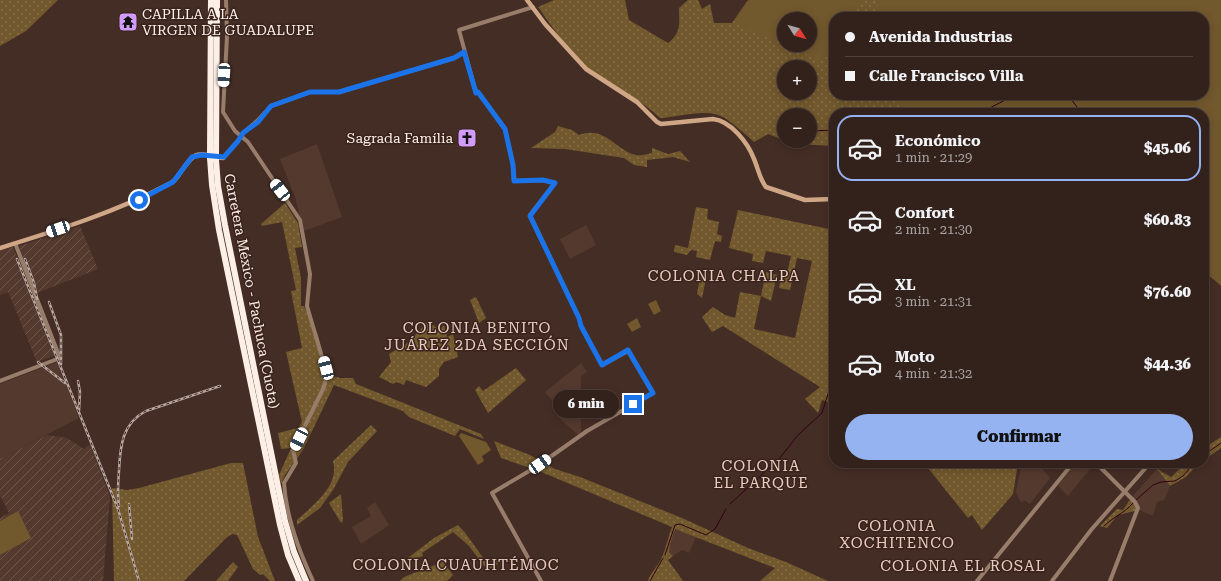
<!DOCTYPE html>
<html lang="es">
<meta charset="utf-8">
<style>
:root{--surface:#33221c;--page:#3b2a25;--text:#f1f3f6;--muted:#a9a4a3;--line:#4e3f3b;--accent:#95b2f1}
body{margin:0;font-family:"Roboto Serif",serif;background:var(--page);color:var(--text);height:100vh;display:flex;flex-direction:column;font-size:15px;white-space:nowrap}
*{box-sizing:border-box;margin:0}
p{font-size:13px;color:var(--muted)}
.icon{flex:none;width:22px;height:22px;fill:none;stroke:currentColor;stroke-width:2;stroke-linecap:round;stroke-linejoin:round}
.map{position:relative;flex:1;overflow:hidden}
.side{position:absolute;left:829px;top:108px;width:380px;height:360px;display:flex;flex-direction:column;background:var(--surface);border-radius:16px;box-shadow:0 2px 10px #0003,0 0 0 1px var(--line)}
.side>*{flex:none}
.hud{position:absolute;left:829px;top:12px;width:380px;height:88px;border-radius:16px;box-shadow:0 2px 10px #0003,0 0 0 1px var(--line);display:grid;align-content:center;height:88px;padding:0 16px;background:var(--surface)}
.needle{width:26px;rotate:127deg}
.buttons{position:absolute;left:777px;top:12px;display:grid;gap:8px}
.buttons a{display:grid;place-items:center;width:40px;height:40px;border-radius:50%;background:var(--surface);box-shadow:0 2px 10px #0003,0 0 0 1px var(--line);font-size:20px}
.end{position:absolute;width:18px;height:18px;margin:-9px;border:5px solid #1a73e8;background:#fff;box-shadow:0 0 0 2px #fff}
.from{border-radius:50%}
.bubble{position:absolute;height:28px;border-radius:14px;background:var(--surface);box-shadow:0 2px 10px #0003,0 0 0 1px var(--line);font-size:13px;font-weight:800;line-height:28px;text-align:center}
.car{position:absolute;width:12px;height:24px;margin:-12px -6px;border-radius:5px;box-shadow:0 0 3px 1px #0007;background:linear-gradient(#fff 24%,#345 0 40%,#fff 0 76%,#345 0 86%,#fff 0)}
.hud b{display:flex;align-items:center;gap:14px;height:38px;font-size:15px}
.hud b+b{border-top:1px solid var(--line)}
.hud i{width:10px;height:10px;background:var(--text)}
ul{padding:7px 0 0;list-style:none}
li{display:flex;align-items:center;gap:12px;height:66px;margin:0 8px 6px;padding:0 8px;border:2px solid transparent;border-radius:16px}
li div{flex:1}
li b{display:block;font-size:15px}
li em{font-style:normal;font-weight:800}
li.selected{border-color:var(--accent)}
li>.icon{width:36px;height:36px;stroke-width:1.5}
.action{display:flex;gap:8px;margin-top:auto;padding:8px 16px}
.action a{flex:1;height:46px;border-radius:24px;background:var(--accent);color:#111;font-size:16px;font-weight:800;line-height:46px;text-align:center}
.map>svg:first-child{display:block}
.built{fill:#54392e}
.industrial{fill:url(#industrial-furrows)}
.grass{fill:url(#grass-dots);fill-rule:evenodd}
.green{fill:#72582d}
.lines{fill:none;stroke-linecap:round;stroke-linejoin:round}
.stream{stroke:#300213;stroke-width:1}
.tertiary{stroke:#977d6a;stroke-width:4}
.secondary{stroke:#cfa787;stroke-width:4.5}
.motorway{stroke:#fcefe6;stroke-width:6}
.rail-casing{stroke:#b8a6a0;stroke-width:2.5}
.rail{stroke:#39231b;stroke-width:1;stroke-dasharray:3;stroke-linecap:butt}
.motorway-bridge{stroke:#fcefe6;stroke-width:6}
.route{stroke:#1a73e8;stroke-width:5}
.labels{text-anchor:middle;stroke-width:3;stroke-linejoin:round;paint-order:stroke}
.poi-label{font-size:14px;fill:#fcede8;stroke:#39231b;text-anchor:start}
.street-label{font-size:14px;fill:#fcede8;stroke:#39231b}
.neighbourhood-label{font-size:15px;letter-spacing:1px;fill:#e9ccc1;stroke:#39231b}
</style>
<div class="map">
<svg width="1221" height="581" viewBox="0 0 1221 581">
<defs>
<pattern id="industrial-furrows" width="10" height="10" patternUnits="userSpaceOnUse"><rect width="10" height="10" fill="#54392e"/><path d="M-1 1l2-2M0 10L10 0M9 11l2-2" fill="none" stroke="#6e564c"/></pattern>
<pattern id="grass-dots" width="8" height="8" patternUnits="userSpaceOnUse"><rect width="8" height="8" fill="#72582d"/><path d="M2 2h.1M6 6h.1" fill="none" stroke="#87704b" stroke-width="1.8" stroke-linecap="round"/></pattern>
</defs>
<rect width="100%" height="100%" fill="#442d25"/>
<g class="built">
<path d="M317,144L342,217L304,231L295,197L280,159Z"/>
<path d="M586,225L596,245L570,259L560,239Z"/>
<path d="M57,362L79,418L0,459V384Z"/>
<path d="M581,363L587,372L581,376V433L578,435L557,416L562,412L545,392Z"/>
<path d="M1022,463H1037L1050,478L1030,504L1024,500L1022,503L1017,496L1016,491Z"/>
<path d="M1075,463L1094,464L1068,496L1058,486Z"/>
<path d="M1157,469L1170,486L1164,500L1157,502L1153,516L1139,510L1131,498Z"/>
<path d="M375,502L389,525L361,544L352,527L371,516L367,508Z"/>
<path d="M675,529L696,537L689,553L682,550L673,556L669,552L670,544Z"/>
</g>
<g class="industrial">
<path d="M80,226L98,269L37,293L19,246Z"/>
<path d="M13,247L56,355L37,362L8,292L0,295V251Z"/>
<path d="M47,435L67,438L84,449L90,444L110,497L103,581H0V518L9,513L0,495V459Z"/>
</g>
<g class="grass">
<path d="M0,0H58L26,31L0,46Z"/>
<path d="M554,0H625L629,20L668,43C682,32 679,24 679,8L688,0H698L702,9L710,4L714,23H732L748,0H1221V285L1209,276L1204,268L1210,176L1204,113H834V146L795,144L788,141H810V115H784V140L768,134L754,142C745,134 735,125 725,118C707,107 679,117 660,118C642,100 619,91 598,76C571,57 557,33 538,7ZM834,17H1204V95H834ZM784,19H810V45H784ZM784,67H810V93H784Z"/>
<path d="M558,126L572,130L579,135C605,125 615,150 636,155C641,156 647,154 652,153V148L668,154L680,151L690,162L673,157L647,160V167L634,165L624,158L565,149L531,148L555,132Z"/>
<path d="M285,203L298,223L302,247L295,248L301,278V306H304L318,335L328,375L340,378H353L356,384L481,434L484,439L460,429L455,436L409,417L403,411L334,385L303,450L285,475L281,484L279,475L291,448L281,449L278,433L298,428L302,422L286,352L302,348L291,291L296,290L282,222L262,226L261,224Z"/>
<path d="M696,207L708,209L707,219L719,222L717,234L722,236L721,242L715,241L710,260L696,257L697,251L691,250L687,255L674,252L675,245L688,248Z"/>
<path d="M738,210L834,230V397L832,396L828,402L822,400L818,413L805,399L820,387L723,326L712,332L702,317L713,307L725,315L735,318L740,292L761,296L766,272L777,275L771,301L761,296L754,329L795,338L812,261L797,258L790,290L779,288L781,277L786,278L791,256L766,251L763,263L752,261L753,254L729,248Z"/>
<path d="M701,273L707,274L702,298L697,294Z"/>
<path d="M476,297L486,318L479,323L470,300Z"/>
<path d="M428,321L439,330L444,325L447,337L453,334L458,357L444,362L439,369V376L426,387L406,380L404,385L397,382L393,384L379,377L391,362L389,354L409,342Z"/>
<path d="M516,368L526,380L488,413L475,390L479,386L483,391Z"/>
<path d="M371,425L377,431L348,462L333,490L320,508L297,525V520C313,505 340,486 333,461Z"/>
<path d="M1221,437V448L1204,460V448Z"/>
<path d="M494,441L530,455L555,469L580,477L682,518L748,548L786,562L828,581H760L775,568L675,529L670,544L669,552L673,556L668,560L683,581H648C650,573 659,565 662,557C666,548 668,537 672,527L539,471L501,458Z"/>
<path d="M231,463H243L258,537L275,581H270L263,574L260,575L253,569L237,535L232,534L226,538L184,581H114L112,488L127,490L139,488Z"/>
<path d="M924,463H1018L1013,494L982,530L972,515L968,518Z"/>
<path d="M1186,463H1199L1186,477L1170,486L1157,469L1171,477Z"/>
<path d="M341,494L343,521L341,523L329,503Z"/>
<path d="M1131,498L1139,510L1118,515L1107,528L1100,526L1117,509L1123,510Z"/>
<path d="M458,525C470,537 477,551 488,564C497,560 505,556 515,561L499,563L488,571L469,546L453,532L422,553L423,556L400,564L434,538Z"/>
<path d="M233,562L238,567L228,581H216Z"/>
<path d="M443,562L453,575L447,581H400L404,577Z"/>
</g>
<g class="green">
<path d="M749,0H863L852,17H834V47L822,60L785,45H810V19H784V44L751,31L734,21Z"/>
<path d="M881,0H1221V286L1205,270L1207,188L1204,156V113H902L896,95H1204V17H872Z"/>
<path d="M656,300L661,311L654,315L648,304Z"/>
<path d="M637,318L641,327L632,332L627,324Z"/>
<path d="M461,433L486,442L491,450L482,456L484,461L478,465L459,436Z"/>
<path d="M18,511L31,538L0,555V521Z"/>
</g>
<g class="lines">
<g class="stream">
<path d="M1068,95L1077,107"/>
<path d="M980,113L1015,95"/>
<path d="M777,130H784"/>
<path d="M810,131L834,130"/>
<path d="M1204,455L1221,443"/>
<path d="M1193,464L1194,463"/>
<path d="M1136,500L1153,485L1161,482L1175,481L1183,476L1191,467"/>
<path d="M730,504L779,459L798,435L822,413L834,375"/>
<path d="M1104,526C1113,517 1125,513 1133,503"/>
<path d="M665,555L675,525L680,524L706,535L715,529L726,509"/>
<path d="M650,581L663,558"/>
</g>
<g class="tertiary">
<path d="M226,0L227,36L223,112L235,131L248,142L300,220L310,274L307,306L327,374L324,387L293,450L296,463L284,483C286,517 299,551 313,581"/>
<path d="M533,7L459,30L476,93L478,92L505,129L513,165L514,181L543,180L555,183L530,215L579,318L581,326L602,365L628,351L653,393L587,431L536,467L492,493L541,581"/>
<path d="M223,158L238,141L244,132L257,121L271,106L310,92H339L454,58L464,52"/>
<path d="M0,381L60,358L15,243"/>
<path d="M1096,463L1135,502L1138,508L1110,581"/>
<path d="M977,581L1073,463"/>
<path d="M1052,581L1091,530L1150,463"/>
</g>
<g class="secondary">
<path d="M527,0L545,24L586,69L637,102L657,122L661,124L713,119C731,121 748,143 754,159C758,168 760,180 766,187L805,200L834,199"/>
<path d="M0,248C58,230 116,212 169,184C174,182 177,178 180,173C196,150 195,153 223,158"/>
</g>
<g class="motorway">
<path d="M210,153L211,0"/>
<path d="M216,155L217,0"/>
<path d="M210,158L212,185L219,230L280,525L288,555L299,581"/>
<path d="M216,160L218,186L225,225L285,521L294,552L306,581"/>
</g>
<g class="rail-casing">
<g id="rail">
<path d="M17,259L118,509L139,581"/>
<path d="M25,259L34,283L37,299"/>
<path d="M49,302L61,335V364"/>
<path d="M38,362L65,383"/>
<path d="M78,381L80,392L79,411"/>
<path d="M129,504L132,539"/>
<path d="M119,506C117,494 118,483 119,471C120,447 122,423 146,411L220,386"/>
</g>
</g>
<use href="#rail" class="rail"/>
<g class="motorway-bridge">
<path d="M210,153V158"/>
<path d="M216,155V160"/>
</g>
</g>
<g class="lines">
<path class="route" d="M139,200L173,182L192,157L202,155L224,157L238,141L243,133L258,122L271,106L310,92H339L454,58L464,52L476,93L478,92L505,129L513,165L514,181L543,180L555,183L530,216L579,318L581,326L602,365L628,350L653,393L633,404"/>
</g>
<defs>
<g id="temple-square" transform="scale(1)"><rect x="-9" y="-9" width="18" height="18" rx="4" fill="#d29cfd" stroke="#39231b"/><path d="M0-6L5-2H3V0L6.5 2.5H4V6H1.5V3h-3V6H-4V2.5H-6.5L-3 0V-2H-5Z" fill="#111"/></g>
<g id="church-square" transform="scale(1)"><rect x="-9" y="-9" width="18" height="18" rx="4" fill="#d29cfd" stroke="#39231b"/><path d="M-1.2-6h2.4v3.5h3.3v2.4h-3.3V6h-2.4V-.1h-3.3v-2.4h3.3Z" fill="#111"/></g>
</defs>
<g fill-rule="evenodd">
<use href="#temple-square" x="128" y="22"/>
<use href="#church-square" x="467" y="138"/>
</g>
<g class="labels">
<g class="poi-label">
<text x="142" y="19">CAPILLA A LA<tspan x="142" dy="16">VIRGEN DE GUADALUPE</tspan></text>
<text x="453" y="143" text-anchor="end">Sagrada Família</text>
</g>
<g class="street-label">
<text transform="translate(252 291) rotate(79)" y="5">Carretera México - Pachuca (Cuota)</text>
</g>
<g class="neighbourhood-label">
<text x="724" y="281">COLONIA CHALPA</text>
<text x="477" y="333">COLONIA BENITO<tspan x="477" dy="17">JUÁREZ 2DA SECCIÓN</tspan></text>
<text x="761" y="471">COLONIA<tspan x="761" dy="17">EL PARQUE</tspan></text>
<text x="897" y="531">COLONIA<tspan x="897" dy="17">XOCHITENCO</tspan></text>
<text x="456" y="570">COLONIA CUAUHTÉMOC</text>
<text x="963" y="571">COLONIA EL ROSAL</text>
</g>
</g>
</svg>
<div class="buttons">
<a><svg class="needle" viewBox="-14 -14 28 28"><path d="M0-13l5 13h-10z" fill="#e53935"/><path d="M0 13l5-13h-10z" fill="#a9a4a3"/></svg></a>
<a>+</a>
<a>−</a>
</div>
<i class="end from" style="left:139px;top:200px"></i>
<i class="end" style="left:633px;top:404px"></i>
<div class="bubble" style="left:553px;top:390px;width:66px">6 min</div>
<i class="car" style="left:224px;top:75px;rotate:183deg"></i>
<i class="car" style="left:280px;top:190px;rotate:322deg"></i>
<i class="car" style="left:58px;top:229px;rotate:251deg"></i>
<i class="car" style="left:326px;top:368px;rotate:345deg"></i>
<i class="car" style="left:299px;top:439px;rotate:207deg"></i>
<i class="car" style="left:540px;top:464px;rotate:55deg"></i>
<div class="hud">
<b><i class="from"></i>Avenida Industrias</b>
<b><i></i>Calle Francisco Villa</b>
</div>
<section class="side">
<ul>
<li class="selected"><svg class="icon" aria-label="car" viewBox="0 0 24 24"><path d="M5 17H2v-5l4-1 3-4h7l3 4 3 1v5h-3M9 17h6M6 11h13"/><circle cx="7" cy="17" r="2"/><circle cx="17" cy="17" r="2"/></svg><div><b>Económico</b><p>1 min · 21:29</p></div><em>$45.06</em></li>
<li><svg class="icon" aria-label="car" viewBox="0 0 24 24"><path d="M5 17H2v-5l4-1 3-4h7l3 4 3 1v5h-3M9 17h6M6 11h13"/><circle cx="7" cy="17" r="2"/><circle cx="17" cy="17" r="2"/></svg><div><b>Confort</b><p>2 min · 21:30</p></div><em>$60.83</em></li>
<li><svg class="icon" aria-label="car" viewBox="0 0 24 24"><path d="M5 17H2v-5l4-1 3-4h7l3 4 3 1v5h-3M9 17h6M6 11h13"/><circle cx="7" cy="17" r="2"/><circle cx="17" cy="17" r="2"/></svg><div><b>XL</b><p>3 min · 21:31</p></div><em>$76.60</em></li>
<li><svg class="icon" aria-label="car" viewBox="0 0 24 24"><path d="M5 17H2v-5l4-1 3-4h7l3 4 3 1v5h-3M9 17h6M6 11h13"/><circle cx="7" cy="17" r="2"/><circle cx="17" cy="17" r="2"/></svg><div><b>Moto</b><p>4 min · 21:32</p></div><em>$44.36</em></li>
</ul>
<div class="action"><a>Confirmar</a></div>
</section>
</div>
